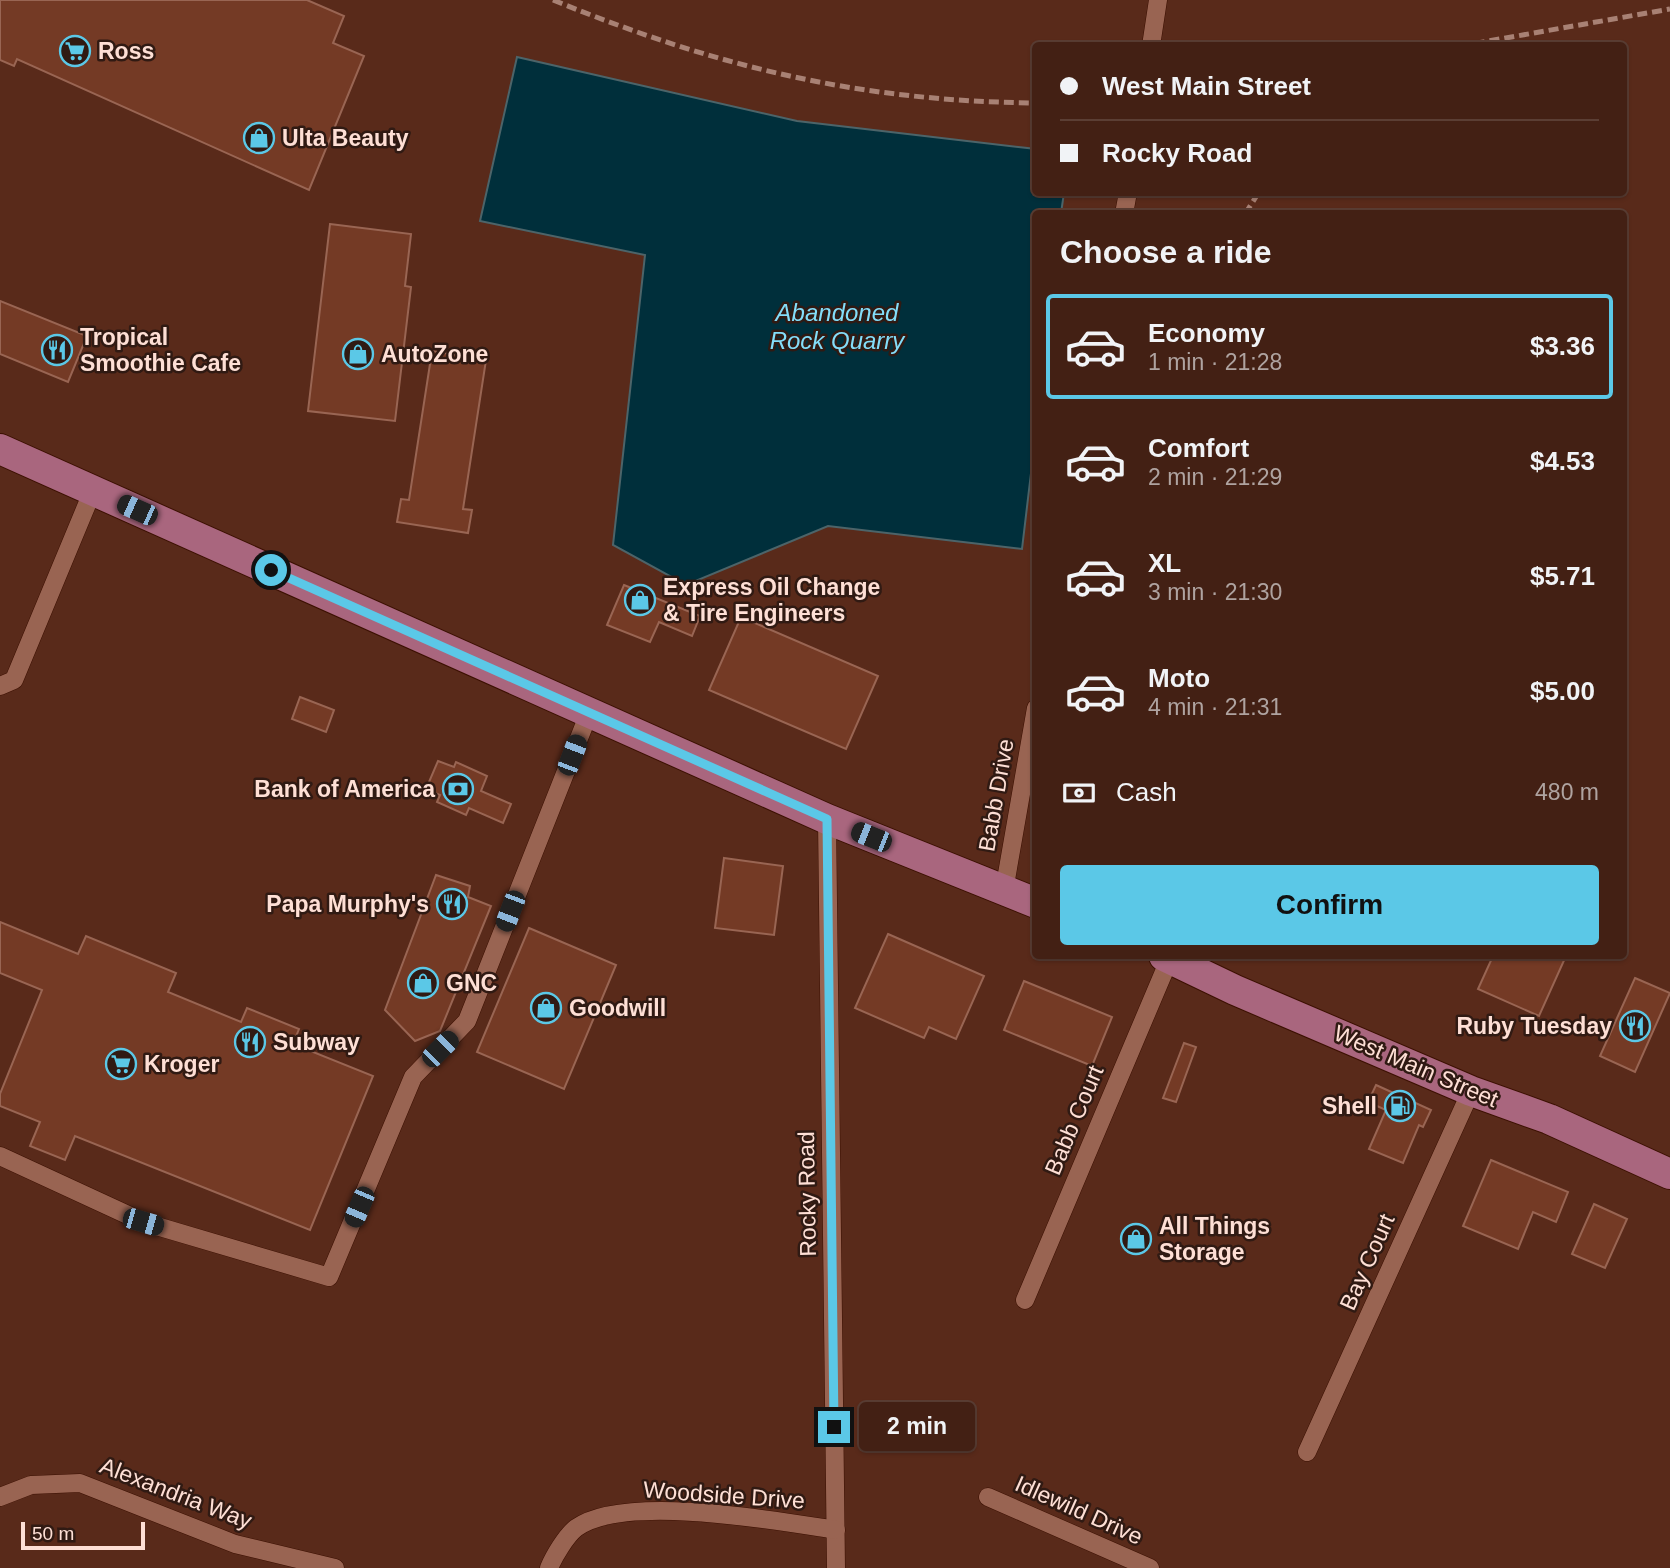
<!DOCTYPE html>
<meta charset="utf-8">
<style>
:root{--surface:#432014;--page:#4d2d22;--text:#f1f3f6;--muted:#afa3a0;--line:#5b3e34;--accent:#5bc8e7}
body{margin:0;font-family:Arial,sans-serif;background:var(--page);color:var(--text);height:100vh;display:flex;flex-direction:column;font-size:26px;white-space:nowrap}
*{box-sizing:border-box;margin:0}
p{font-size:23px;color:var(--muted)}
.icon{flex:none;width:38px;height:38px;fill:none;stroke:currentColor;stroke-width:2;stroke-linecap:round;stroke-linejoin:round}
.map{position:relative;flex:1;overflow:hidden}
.details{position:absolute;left:1032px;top:210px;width:595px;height:749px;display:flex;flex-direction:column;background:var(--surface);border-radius:7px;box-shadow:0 2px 5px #0004,0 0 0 2px var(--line)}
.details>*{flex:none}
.guide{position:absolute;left:1032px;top:42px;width:595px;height:154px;border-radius:7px;box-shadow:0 2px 5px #0004,0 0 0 2px var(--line);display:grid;align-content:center;height:154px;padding:0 28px;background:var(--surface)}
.scale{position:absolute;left:21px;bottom:18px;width:124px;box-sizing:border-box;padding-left:7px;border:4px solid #fedfd5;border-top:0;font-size:19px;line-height:24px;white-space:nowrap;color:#fedfd5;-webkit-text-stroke:5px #301a13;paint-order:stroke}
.end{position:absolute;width:32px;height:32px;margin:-16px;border:9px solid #5bc8e7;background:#111;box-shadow:0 0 0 4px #111}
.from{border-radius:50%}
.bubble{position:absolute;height:49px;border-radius:7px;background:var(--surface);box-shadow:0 2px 5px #0004,0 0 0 2px var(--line);font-size:23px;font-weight:700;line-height:49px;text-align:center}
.car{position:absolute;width:21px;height:42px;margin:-21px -10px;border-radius:9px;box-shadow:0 0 5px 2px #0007;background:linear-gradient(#222 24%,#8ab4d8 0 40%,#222 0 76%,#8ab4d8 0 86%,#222 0)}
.guide b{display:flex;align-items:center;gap:24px;height:66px;font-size:26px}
.guide b+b{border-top:2px solid var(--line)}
.guide i{width:18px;height:18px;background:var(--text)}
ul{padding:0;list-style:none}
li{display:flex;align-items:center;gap:21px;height:105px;margin:0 14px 10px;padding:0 14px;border:4px solid transparent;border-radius:7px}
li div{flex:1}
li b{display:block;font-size:26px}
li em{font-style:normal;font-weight:700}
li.selected{border-color:var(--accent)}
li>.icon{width:63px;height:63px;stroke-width:1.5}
h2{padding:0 28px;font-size:32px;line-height:84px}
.pay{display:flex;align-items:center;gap:18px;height:77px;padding:0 28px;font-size:26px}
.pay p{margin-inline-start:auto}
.cta{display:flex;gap:14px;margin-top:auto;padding:14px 28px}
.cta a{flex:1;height:80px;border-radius:7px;background:var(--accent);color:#111;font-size:28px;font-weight:700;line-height:80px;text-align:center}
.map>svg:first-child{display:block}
.water{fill:#002f3b;stroke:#4c6469;stroke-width:2}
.building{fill:#743a25;stroke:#996553;stroke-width:2}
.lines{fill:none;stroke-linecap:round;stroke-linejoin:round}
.street-casing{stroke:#3c1002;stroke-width:19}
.primary-casing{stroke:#3c1002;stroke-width:32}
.street{stroke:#996452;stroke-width:18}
.primary{stroke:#a9667e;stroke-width:30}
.rail{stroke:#a88174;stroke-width:5;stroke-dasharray:10 5;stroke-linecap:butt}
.route{stroke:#5bc8e7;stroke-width:9}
.labels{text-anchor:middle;stroke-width:5;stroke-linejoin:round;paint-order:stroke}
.poi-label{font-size:23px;font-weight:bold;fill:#fedfd5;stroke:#301a13;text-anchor:start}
.street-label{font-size:23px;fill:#fedfd5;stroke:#301a13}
.water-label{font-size:24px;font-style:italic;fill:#83ddf9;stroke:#301a13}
</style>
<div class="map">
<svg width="1670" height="1568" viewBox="0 0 1670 1568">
<rect width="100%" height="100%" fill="#592a1a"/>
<path class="water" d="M517,57L797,121L1036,149V192L1064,193L1061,213L1036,214V431L1022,549L828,526L686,585L613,545L645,255L480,221Z"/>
<g class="building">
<path d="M0,0H307L344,16L333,43L364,56L309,190L17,59L14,66L0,60Z"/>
<path d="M330,224L411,234L405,286L411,287L395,421L308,411Z"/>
<path d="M0,301L87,336L68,382L0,354Z"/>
<path d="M432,351L486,360L463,509L472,510L468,533L397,522L401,499L409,500Z"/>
<path d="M624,585L700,616L692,636L659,622L650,642L607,625Z"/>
<path d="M741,617L878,676L846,749L709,690Z"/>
<path d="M300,697L334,710L326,732L292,719Z"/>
<path d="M438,761L454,767L456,762L487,776L481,791L511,804L503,823L469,808L466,815L437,802L440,795L426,789Z"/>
<path d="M724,858L783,866L774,935L715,928Z"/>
<path d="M436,875L470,886L468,897L491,906L440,1031L415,1041L385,1010Z"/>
<path d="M0,922L78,954L86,936L176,973L168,992L241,1022L247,1008L299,1029L293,1044L373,1076L310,1230L75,1136L65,1160L30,1146L40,1122L0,1106V1094L42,990L0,973Z"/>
<path d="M529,928L616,965L564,1089L477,1052Z"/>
<path d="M888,934L984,976L956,1039L929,1027L924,1038L855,1008Z"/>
<path d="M1493,956H1566L1539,1016L1478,989Z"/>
<path d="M1635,978L1670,993L1635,1072L1600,1056Z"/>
<path d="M1024,981L1112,1017L1092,1066L1004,1030Z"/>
<path d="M1184,1043L1196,1047L1176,1102L1163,1098Z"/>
<path d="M1376,1085L1431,1110L1423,1127L1419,1125L1403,1163L1369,1149L1386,1110L1368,1102Z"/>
<path d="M1491,1160L1568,1192L1556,1222L1533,1212L1518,1249L1463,1226Z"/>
<path d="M1594,1204L1627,1219L1605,1268L1572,1254Z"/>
</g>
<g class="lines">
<g class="street-casing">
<g id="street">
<path d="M1151,46L1158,0"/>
<path d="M1124,214L1128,192"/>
<path d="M0,686L14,680L93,490"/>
<path d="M827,819L836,1568"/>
<path d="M1004,891L1036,708"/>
<path d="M0,1156L143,1222L329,1277L413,1077L467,1021L589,713"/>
<path d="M1025,1300L1169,960"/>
<path d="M1307,1452L1471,1091"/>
<path d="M0,1497L31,1485L80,1483L235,1544L335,1568"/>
<path d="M988,1497L1150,1568"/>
<path d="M549,1568C554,1556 566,1536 576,1528C624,1493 777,1521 836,1530"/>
</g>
</g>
<g class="primary-casing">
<g id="primary">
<path d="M0,449L827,819L1036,903"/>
<path d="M1164,956L1235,990L1471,1091L1549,1119L1670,1174"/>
</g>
</g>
<use href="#street" class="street"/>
<use href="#primary" class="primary"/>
<g class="rail">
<path d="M553,0C718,67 857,101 1036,103"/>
<path d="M1460,46L1670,9"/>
<path d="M1245,214L1259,192"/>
</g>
</g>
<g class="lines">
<path class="route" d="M271,570L827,819L834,1427"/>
</g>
<defs>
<g id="supermarket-ring" transform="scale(1.575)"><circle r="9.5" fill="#301a13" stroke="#5bc8e7" stroke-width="1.5"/><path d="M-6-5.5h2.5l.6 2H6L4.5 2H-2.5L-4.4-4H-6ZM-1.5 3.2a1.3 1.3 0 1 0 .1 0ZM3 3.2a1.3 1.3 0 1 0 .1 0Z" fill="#5bc8e7"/></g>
<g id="shop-ring" transform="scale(1.575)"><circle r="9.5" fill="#301a13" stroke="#5bc8e7" stroke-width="1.5"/><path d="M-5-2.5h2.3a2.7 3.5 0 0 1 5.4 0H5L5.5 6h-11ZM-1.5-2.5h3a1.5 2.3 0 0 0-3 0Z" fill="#5bc8e7"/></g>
<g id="restaurant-ring" transform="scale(1.575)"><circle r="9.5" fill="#301a13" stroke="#5bc8e7" stroke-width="1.5"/><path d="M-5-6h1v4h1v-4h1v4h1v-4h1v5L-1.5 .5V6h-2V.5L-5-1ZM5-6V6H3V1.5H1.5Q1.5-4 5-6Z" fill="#5bc8e7"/></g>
<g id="bank-ring" transform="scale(1.575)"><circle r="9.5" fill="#301a13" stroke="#5bc8e7" stroke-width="1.5"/><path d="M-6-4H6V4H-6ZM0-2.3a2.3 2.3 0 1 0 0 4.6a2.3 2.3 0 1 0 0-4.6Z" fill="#5bc8e7"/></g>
<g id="fuel-ring" transform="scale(1.575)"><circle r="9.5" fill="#301a13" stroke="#5bc8e7" stroke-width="1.5"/><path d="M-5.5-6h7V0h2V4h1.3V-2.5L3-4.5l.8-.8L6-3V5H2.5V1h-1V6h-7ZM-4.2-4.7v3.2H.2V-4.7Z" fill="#5bc8e7"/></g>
</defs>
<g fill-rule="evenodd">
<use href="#supermarket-ring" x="75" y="51"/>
<use href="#shop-ring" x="259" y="138"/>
<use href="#restaurant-ring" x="57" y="350"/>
<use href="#shop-ring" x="358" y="354"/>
<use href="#shop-ring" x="640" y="600"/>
<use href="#bank-ring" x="458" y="789"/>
<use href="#restaurant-ring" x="452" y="904"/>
<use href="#shop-ring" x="423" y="983"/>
<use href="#shop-ring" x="546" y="1008"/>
<use href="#restaurant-ring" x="1635" y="1026"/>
<use href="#restaurant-ring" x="250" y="1042"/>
<use href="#supermarket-ring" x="121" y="1064"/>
<use href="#fuel-ring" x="1400" y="1106"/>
<use href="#shop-ring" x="1136" y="1239"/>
</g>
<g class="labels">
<g class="poi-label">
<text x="98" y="59">Ross</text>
<text x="282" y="146">Ulta Beauty</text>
<text x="80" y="345">Tropical<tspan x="80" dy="26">Smoothie Cafe</tspan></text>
<text x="381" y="362">AutoZone</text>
<text x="663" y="595">Express Oil Change<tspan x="663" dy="26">&amp; Tire Engineers</tspan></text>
<text x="435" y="797" text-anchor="end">Bank of America</text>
<text x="429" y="912" text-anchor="end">Papa Murphy's</text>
<text x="446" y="991">GNC</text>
<text x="569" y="1016">Goodwill</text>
<text x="1612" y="1034" text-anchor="end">Ruby Tuesday</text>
<text x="273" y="1050">Subway</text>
<text x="144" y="1072">Kroger</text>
<text x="1377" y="1114" text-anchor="end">Shell</text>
<text x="1159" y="1234">All Things<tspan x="1159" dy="26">Storage</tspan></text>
</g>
<g class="street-label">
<text transform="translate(996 795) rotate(-80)" y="8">Babb Drive</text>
<text transform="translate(1416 1066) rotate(23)" y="8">West Main Street</text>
<text transform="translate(1074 1120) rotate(-67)" y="8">Babb Court</text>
<text transform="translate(807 1194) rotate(-91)" y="8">Rocky Road</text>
<text transform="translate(1367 1262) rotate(-66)" y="8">Bay Court</text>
<text transform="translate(176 1493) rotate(21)" y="8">Alexandria Way</text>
<text transform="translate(724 1495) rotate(4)" y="8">Woodside Drive</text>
<text transform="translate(1079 1510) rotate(24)" y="8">Idlewild Drive</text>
</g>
<g class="water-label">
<text x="837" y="321">Abandoned<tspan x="837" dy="28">Rock Quarry</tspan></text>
</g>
</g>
</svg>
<div class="scale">50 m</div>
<i class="end from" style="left:271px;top:570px"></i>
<i class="end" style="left:834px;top:1427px"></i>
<div class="bubble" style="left:859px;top:1402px;width:116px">2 min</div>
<i class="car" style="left:137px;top:510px;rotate:294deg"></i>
<i class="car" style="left:572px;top:755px;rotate:21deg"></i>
<i class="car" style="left:871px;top:837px;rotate:292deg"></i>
<i class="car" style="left:510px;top:911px;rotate:201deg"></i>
<i class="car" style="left:440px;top:1049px;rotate:45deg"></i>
<i class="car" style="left:359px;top:1207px;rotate:203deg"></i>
<i class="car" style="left:143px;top:1222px;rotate:106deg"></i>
<div class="guide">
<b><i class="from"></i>West Main Street</b>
<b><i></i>Rocky Road</b>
</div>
<section class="details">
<h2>Choose a ride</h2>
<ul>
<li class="selected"><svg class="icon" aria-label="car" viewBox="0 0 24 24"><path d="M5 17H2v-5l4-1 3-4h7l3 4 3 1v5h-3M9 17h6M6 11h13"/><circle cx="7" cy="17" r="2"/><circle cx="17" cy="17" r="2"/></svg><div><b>Economy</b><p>1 min · 21:28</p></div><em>$3.36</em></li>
<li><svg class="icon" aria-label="car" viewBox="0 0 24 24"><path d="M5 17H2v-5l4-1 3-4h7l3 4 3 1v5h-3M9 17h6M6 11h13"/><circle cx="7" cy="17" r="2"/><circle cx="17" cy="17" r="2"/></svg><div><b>Comfort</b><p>2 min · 21:29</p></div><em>$4.53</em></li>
<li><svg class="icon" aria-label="car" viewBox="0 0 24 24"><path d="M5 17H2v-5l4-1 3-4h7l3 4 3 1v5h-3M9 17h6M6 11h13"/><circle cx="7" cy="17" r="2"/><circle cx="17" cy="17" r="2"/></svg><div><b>XL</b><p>3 min · 21:30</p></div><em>$5.71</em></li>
<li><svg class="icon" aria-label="car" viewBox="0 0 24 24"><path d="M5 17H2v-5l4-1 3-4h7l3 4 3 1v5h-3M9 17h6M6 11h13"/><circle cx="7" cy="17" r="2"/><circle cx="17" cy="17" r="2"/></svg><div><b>Moto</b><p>4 min · 21:31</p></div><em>$5.00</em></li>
</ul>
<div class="pay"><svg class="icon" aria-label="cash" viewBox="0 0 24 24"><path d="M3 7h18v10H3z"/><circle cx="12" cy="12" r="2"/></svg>Cash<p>480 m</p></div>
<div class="cta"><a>Confirm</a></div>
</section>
</div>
